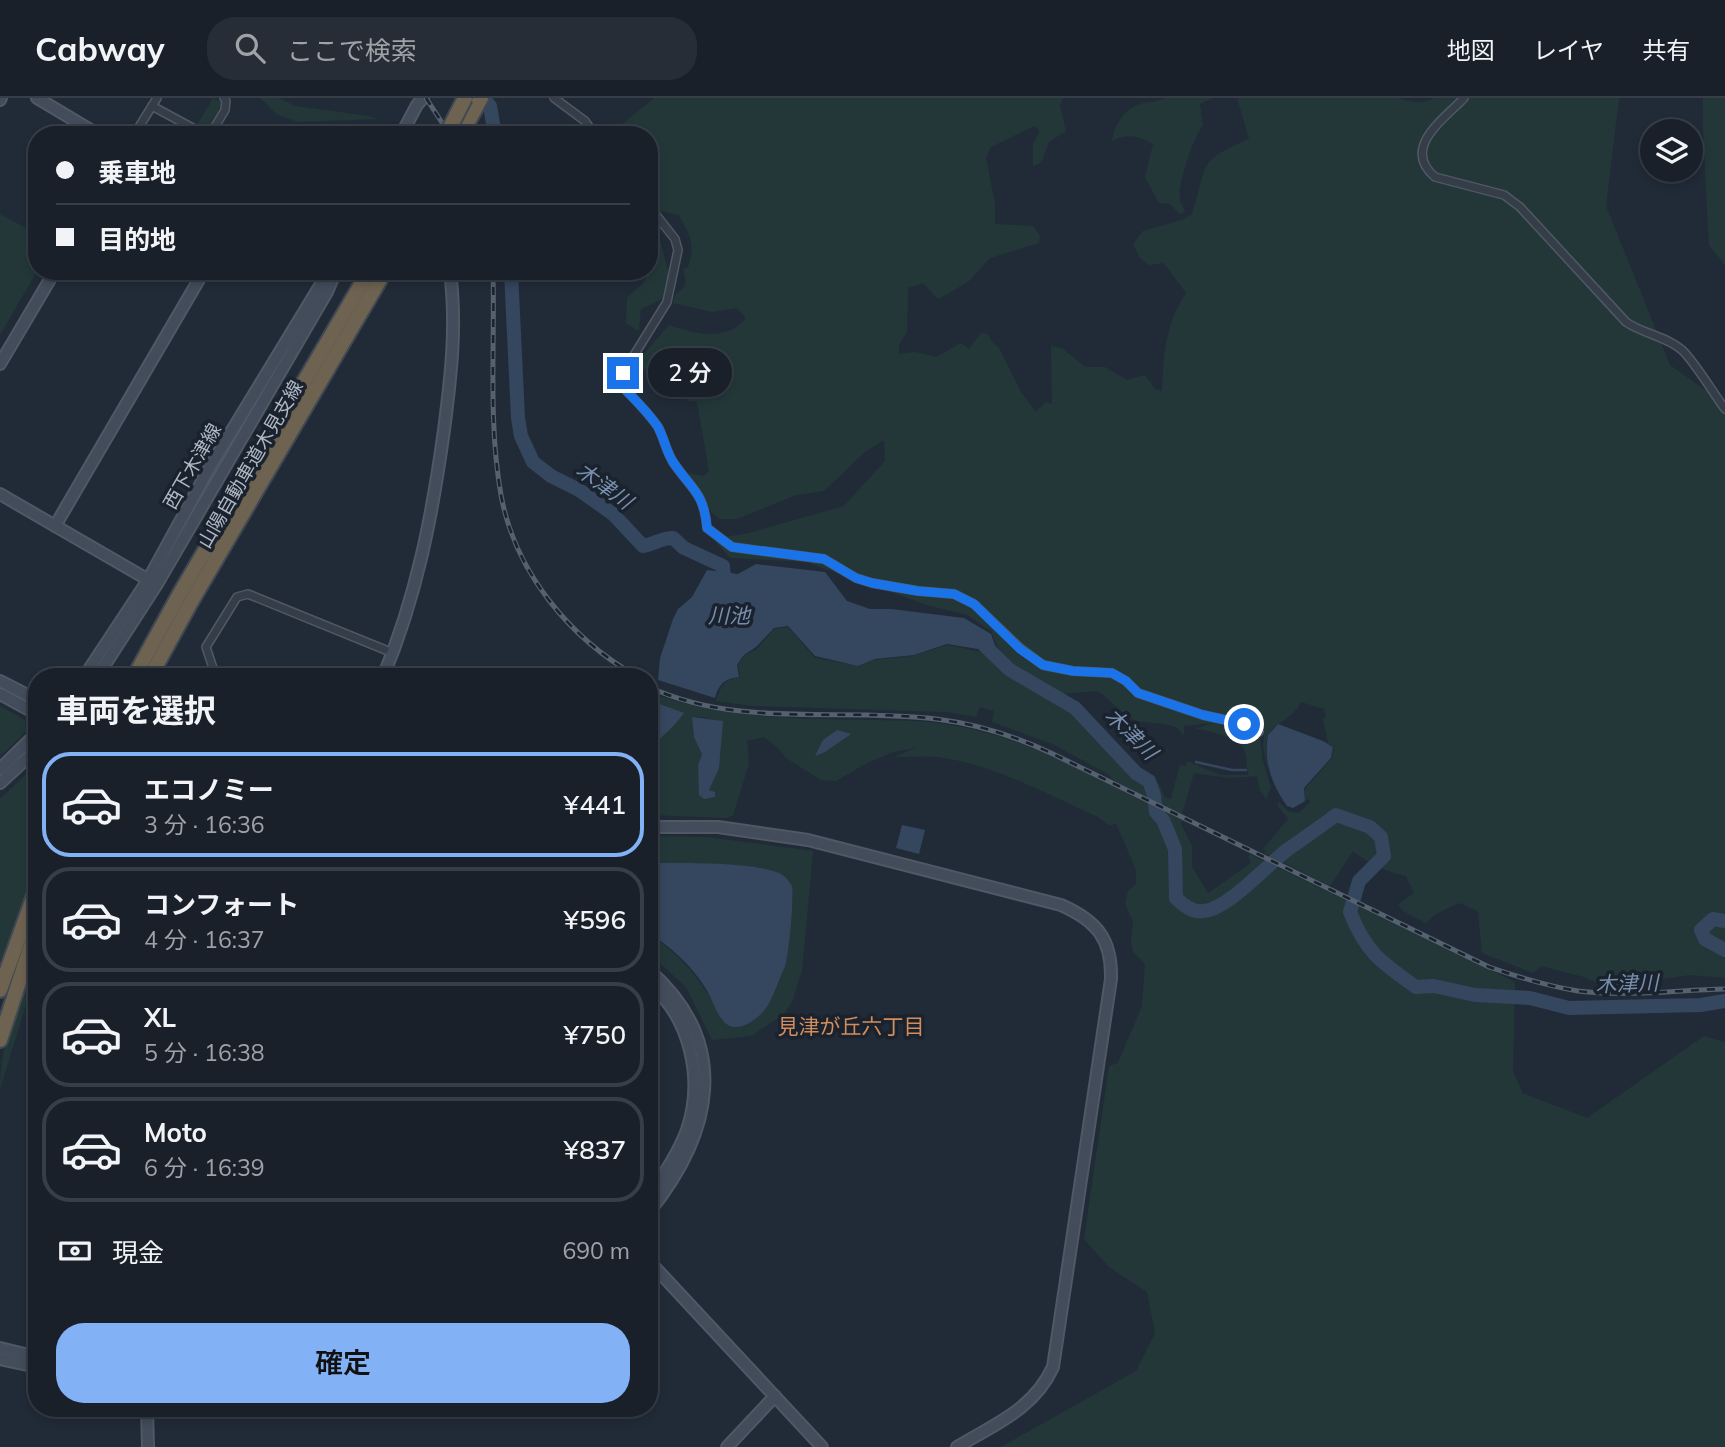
<!DOCTYPE html>
<html lang="ja">
<meta charset="utf-8">
<style>
:root{--surface:#19202a;--page:#262d36;--text:#f1f3f6;--muted:#9fa3a8;--line:#373e47;--accent:#82b1f6}
body{margin:0;font-family:Mulish,"Noto Sans JP",sans-serif;background:var(--page);color:var(--text);height:100vh;display:flex;flex-direction:column;font-size:26px;white-space:nowrap}
*{box-sizing:border-box;margin:0}
p{font-size:23px;color:var(--muted)}
.icon{flex:none;width:38px;height:38px;fill:none;stroke:currentColor;stroke-width:2;stroke-linecap:round;stroke-linejoin:round}
.map{position:relative;flex:1;overflow:hidden}
.sheet{position:absolute;left:28px;top:570px;width:630px;height:749px;display:flex;flex-direction:column;background:var(--surface);border-radius:28px;box-shadow:0 4px 10px #0003,0 0 0 2px var(--line)}
.sheet>*{flex:none}
.top-card{position:absolute;left:28px;top:28px;width:630px;height:154px;border-radius:28px;box-shadow:0 4px 10px #0003,0 0 0 2px var(--line);display:grid;align-content:center;height:154px;padding:0 28px;background:var(--surface)}
.fabs{position:absolute;left:1640px;top:21px;display:grid;gap:14px}
.fabs a{display:grid;place-items:center;width:63px;height:63px;border-radius:50%;background:var(--surface);box-shadow:0 4px 10px #0003,0 0 0 2px var(--line);font-size:35px}
.end{position:absolute;width:32px;height:32px;margin:-16px;border:9px solid #1a73e8;background:#fff;box-shadow:0 0 0 4px #fff}
.from{border-radius:50%}
.bubble{position:absolute;height:49px;border-radius:24px;background:var(--surface);box-shadow:0 4px 10px #0003,0 0 0 2px var(--line);font-size:23px;font-weight:600;line-height:49px;text-align:center}
.top-card b{display:flex;align-items:center;gap:24px;height:66px;font-size:26px}
.top-card b+b{border-top:2px solid var(--line)}
.top-card i{width:18px;height:18px;background:var(--text)}
ul{padding:0;list-style:none}
li{display:flex;align-items:center;gap:21px;height:105px;margin:0 14px 10px;padding:0 14px;border:4px solid var(--line);border-radius:28px}
li div{flex:1}
li b{display:block;font-size:26px}
li em{font-style:normal;font-weight:600}
li.on{border-color:var(--accent)}
li>.icon{width:63px;height:63px;stroke-width:1.5}
h2{padding:0 28px;font-size:32px;line-height:84px}
.pay{display:flex;align-items:center;gap:18px;height:77px;padding:0 28px;font-size:26px}
.pay p{margin-inline-start:auto}
.primary-button{display:flex;gap:14px;margin-top:auto;padding:14px 28px}
.primary-button a{flex:1;height:80px;border-radius:28px;background:var(--accent);color:#111;font-size:28px;font-weight:600;line-height:80px;text-align:center}
header{display:flex;align-items:center;gap:42px;box-sizing:border-box;height:98px;padding:0 35px;background:var(--surface);border-bottom:2px solid var(--line)}
header strong{font-size:33px}
nav{display:flex;gap:38px;margin-inline-start:auto;font-size:24px}
.search{width:490px;height:63px;background:var(--page);display:flex;align-items:center;gap:18px;box-sizing:border-box;padding:0 24px;border-radius:28px;color:var(--muted);font-size:26px}
.map>svg:first-child{display:block}
.green{fill:#233739;fill-rule:evenodd}
.water{fill:#35465f}
.lines{fill:none;stroke-linecap:round;stroke-linejoin:round}
.stream{stroke:#35465f;stroke-width:2.5}
.river{stroke:#35465f;stroke-width:14}
.street-casing{stroke:#4f5863;stroke-width:10}
.secondary-casing{stroke:#4f5863;stroke-width:14}
.highway-casing{stroke:#3f4853;stroke-width:18}
.street{stroke:#343d48;stroke-width:7}
.secondary{stroke:#424c5b;stroke-width:10}
.highway{stroke:#6e6251;stroke-width:14}
.rail-casing{stroke:#56616f;stroke-width:5}
.rail{stroke:#1a222d;stroke-width:2.5;stroke-dasharray:8;stroke-linecap:butt}
.highway-bridge-casing{stroke:#3f4853;stroke-width:18;stroke-linecap:butt}
.highway-bridge{stroke:#6e6251;stroke-width:14}
.route{stroke:#1a73e8;stroke-width:9}
.labels{text-anchor:middle;stroke-width:7;stroke-linejoin:round;paint-order:stroke}
.street-label{font-size:19px;fill:#afb8c5;stroke:#1a222d}
.water-label{font-size:21px;font-style:italic;fill:#778ead;stroke:#1a222d}
.neighbourhood-label{font-size:21px;fill:#d28d5d;stroke:#1a222d}
</style>
<header>
<strong>Cabway</strong>
<div class="search"><svg class="icon" aria-label="search" viewBox="0 0 24 24"><circle cx="10" cy="10" r="6"/><path d="M15 15l6 6"/></svg>ここで検索</div>
<nav><a>地図</a><a>レイヤ</a><a>共有</a></nav>
</header>
<div class="map">
<svg width="1725" height="1349" viewBox="0 0 1725 1349">
<rect width="100%" height="100%" fill="#212b38"/>
<g class="green">
<path d="M213,0L220,4L221,8L211,26L203,30L197,27Z"/>
<path d="M260,0H279L295,8L369,18L377,21L297,24L276,16Z"/>
<path d="M654,0H1063L1060,8L1066,33L1049,44L1041,65L1033,68V46L1040,33L1034,28L991,49L986,59L995,107V126L1033,128L1040,138L1039,145L990,160L968,184L938,201L923,185L908,190L907,234L899,247V256L915,254L936,259L961,245L969,251L981,235L988,236L992,244L999,250L1021,294L1036,314L1045,304L1052,306L1051,248L1062,250L1085,269H1105L1127,282L1145,277L1155,291L1162,293C1164,254 1165,228 1186,195L1164,165L1149,167L1140,160L1133,146L1143,133L1182,122L1192,116C1209,65 1195,64 1249,41L1237,0H1400C1410,5 1424,6 1434,0H1619L1606,108L1670,267L1725,306V880L1690,877L1606,889L1584,879L1541,868L1533,875L1482,855L1478,813L1459,805L1436,816L1426,825L1403,813L1398,806L1414,795L1406,778C1386,774 1368,765 1353,753L1330,788L1264,755L1266,753L1263,751L1288,721L1277,707L1279,704L1288,713L1299,715L1310,704L1309,701L1305,702V691L1332,660L1334,649L1328,645L1323,621L1326,618L1324,611L1301,604C1291,626 1269,622 1266,645C1265,654 1268,664 1268,672L1263,649L1264,637L1262,634L1260,637L1262,660L1271,689L1266,702L1259,690L1257,678L1230,680L1194,675L1182,716L1171,712L1110,680L1111,678L1055,647L992,624L994,613L980,609L976,619L946,614L753,608L716,603C720,589 725,581 740,579L738,567L745,557L757,551L774,531L788,529L815,560L859,568L874,562L912,558L947,547L982,554L994,565L1001,557L991,533L967,517L927,507L806,464L730,460L715,443L724,439L749,435L844,408L885,363L884,342L865,354L824,393L796,397L737,421H719L711,414L701,395L687,375L704,378L709,373L697,304L688,303L661,257L628,288L624,279L669,227C695,236 727,244 746,220L737,210L712,214L673,205L676,196C687,189 687,184 683,171L688,169C696,146 690,138 679,117L662,113L656,127L668,172V193L662,201L641,211L639,233L626,225L627,200L642,186L652,170L649,156V37H609ZM1097,593C1112,601 1118,615 1132,621C1147,628 1175,620 1184,638V628L1213,625L1195,631C1204,631 1239,640 1243,649C1248,658 1245,668 1249,677H1220L1187,663L1186,668L1180,667L1179,670L1171,701L1165,699C1156,677 1146,668 1122,666L1097,635L1071,610L1061,596Z"/>
<path d="M1165,0H1213L1200,6L1203,27C1193,40 1177,87 1180,102C1181,106 1183,109 1185,113L1181,117L1170,106L1159,105L1145,79L1153,46C1138,38 1127,35 1112,43C1114,27 1125,9 1143,5C1151,4 1157,4 1165,0Z"/>
<path d="M1703,0H1725V167L1709,147L1703,32Z"/>
<path d="M0,116L37,136V173L0,237Z"/>
<path d="M649,594C722,622 797,620 874,622C895,623 917,622 937,625C1024,636 1106,683 1183,723L1181,726L1192,748V769L1208,795L1251,765L1248,758L1250,756L1515,884L1513,973L1523,995L1587,1020L1704,938L1725,944V1349H1001L1136,1273L1155,1235L1147,1194L1109,1169L1084,1141L1109,968L1118,965L1142,908L1145,866L1133,854L1131,842L1133,824L1125,806L1128,793L1136,786V772L1116,725L1110,728L1098,719C1046,696 994,666 937,659C923,658 908,659 894,659L916,650L893,654L867,665L836,683L821,682L786,660L778,650L764,639L747,643L749,666L733,717L727,720L649,717ZM699,619L717,622C721,649 721,668 708,692L699,677L698,667L702,656L692,620Z"/>
<path d="M0,608L25,622L26,634L0,658Z"/>
<path d="M37,666V775L0,874V701Z"/>
<path d="M649,738L706,739L813,753L802,872L792,904L784,916L751,938L712,942L686,889L649,855V835C682,859 705,885 722,922L751,924C788,889 787,844 793,797L749,770L692,765H649Z"/>
<path d="M37,848V871L0,991C0,942 21,895 37,848Z"/>
</g>
<g class="water">
<path d="M756,466L825,474L847,503L870,511H891L964,520L991,536L999,558L993,563L984,552L947,546L914,557L875,561L858,568L815,558L788,528L774,530L756,549L744,557L737,567L739,579C725,580 718,587 715,600L658,582L660,560L673,521L678,511L692,499L707,472L738,476Z"/>
<path d="M654,604L684,615C674,630 659,639 649,654V622Z"/>
<path d="M692,619L723,623L719,670L709,692L715,694V699L704,701L699,697L698,667L702,656L694,639Z"/>
<path d="M1278,626L1323,643L1333,649L1331,660L1304,690L1305,703L1293,710L1287,708C1272,688 1263,662 1268,637Z"/>
<path d="M837,632L851,636L825,654L815,658L823,642Z"/>
<path d="M902,727L925,732L919,756L896,750Z"/>
<path d="M649,765C681,765 754,763 781,776C786,779 789,783 792,788C794,800 789,856 785,868C780,880 774,896 768,907C762,918 741,935 728,927C717,920 713,902 706,891C693,869 671,849 649,835Z"/>
</g>
<g class="lines">
<path class="stream" d="M1196,664L1232,672H1246"/>
<g class="river">
<path d="M483,0L490,8L495,37"/>
<path d="M511,173L518,320L521,338L533,364L551,378L579,392L613,416L643,448C654,446 661,440 673,440L684,450L723,468L724,479L735,484"/>
<path d="M985,548L1010,572L1075,610L1136,675L1149,683L1154,697L1156,714L1163,722L1175,751L1176,800C1184,808 1193,815 1204,813C1228,811 1267,767 1287,752C1304,740 1320,729 1336,717L1370,729L1381,739L1384,758L1359,783L1350,814C1366,855 1382,865 1416,889L1434,888L1475,897L1530,900L1569,910L1701,907L1725,903"/>
<path d="M1725,823L1713,821L1701,832L1705,841L1725,852"/>
</g>
<g class="street-casing">
<g id="street">
<path d="M554,0L585,23L595,37"/>
<path d="M1464,0C1443,22 1401,50 1435,79L1504,97L1520,109L1626,224C1643,236 1666,238 1682,252C1694,263 1714,296 1725,311"/>
<path d="M152,8L202,35L213,32L225,12L226,3L224,0"/>
<path d="M134,37L157,0"/>
<path d="M649,108L675,141L678,152L667,204L623,275L622,288C634,301 648,314 658,329C664,340 666,353 673,364C691,391 704,394 707,430L732,449L824,461L856,480L872,485L918,493L954,496L974,506L1020,550L1043,567L1073,573L1112,575L1126,583L1138,595L1203,617L1244,626L1259,634"/>
<path d="M216,579L206,549L237,499L248,496L393,555"/>
</g>
</g>
<g class="secondary-casing">
<g id="secondary">
<path d="M37,0L99,37"/>
<path d="M0,2L1,0"/>
<path d="M401,37L417,7L423,0"/>
<path d="M0,266L55,173"/>
<path d="M0,396L152,484"/>
<path d="M55,428L204,173"/>
<path d="M84,579L148,482L211,367L329,173"/>
<path d="M97,579L157,486L327,194L336,173"/>
<path d="M383,579C417,497 432,419 444,332C451,278 457,228 450,173"/>
<path d="M0,583L37,602"/>
<path d="M0,596L37,616"/>
<path d="M0,671L37,635"/>
<path d="M0,685L37,651"/>
<path d="M649,729H718L808,742L1061,807C1097,823 1112,841 1111,881L1053,1269C1034,1311 995,1326 957,1349"/>
<path d="M649,872C733,946 712,1036 649,1114"/>
<path d="M649,885C691,920 704,982 687,1032C678,1056 664,1077 649,1097"/>
<path d="M649,1163L822,1349"/>
<path d="M0,1250L37,1259"/>
<path d="M0,1261L37,1269"/>
<path d="M147,1311L148,1349"/>
<path d="M727,1349L775,1298"/>
</g>
</g>
<g class="highway-casing">
<g id="highway">
<path d="M461,37L481,0"/>
<path d="M134,579L179,497L369,173"/>
<path d="M150,579L191,504L385,173"/>
<path d="M0,892L37,789"/>
<path d="M0,942L37,829"/>
</g>
</g>
<use href="#street" class="street"/>
<use href="#secondary" class="secondary"/>
<use href="#highway" class="highway"/>
<g class="rail-casing">
<g id="rail">
<path d="M426,0L450,37"/>
<path d="M493,173C495,247 488,324 501,397C515,474 570,541 638,579"/>
<path d="M649,589C740,631 839,609 936,621C977,626 1015,638 1053,656L1489,869C1518,879 1547,888 1578,893C1627,899 1676,892 1725,891"/>
</g>
</g>
<use href="#rail" class="rail"/>
<g class="highway-bridge-casing">
<path id="highway-bridge" d="M446,37L465,0"/>
</g>
<use href="#highway-bridge" class="highway-bridge"/>
</g>
<g class="lines">
<path class="route" d="M623,275L622,288C634,301 648,314 658,329C664,340 666,353 673,364C691,391 704,394 707,430L732,449L824,461L856,480L872,485L918,493L954,496L974,506L1020,551L1043,567L1073,573L1112,575L1126,583L1138,595L1203,617L1244,626"/>
</g>
<g class="labels">
<g class="street-label">
<text transform="translate(250 366) rotate(-60)" y="7">山陽自動車道木見支線</text>
<text transform="translate(192 368) rotate(-60)" y="7">西下木津線</text>
</g>
<g class="water-label">
<text transform="translate(604 388) rotate(36)" y="7">木津川</text>
<text x="729" y="525">川池</text>
<text transform="translate(1131 636) rotate(45)" y="7">木津川</text>
<text transform="translate(1627 886) rotate(-2)" y="7">木津川</text>
</g>
<g class="neighbourhood-label">
<text x="851" y="936">見津が丘六丁目</text>
</g>
</g>
</svg>
<div class="fabs">
<a><svg class="icon" aria-label="layers" viewBox="0 0 24 24"><path d="M12 4l9 5-9 5-9-5zM3 14l9 5 9-5"/></svg></a>
</div>
<i class="end from" style="left:1244px;top:626px"></i>
<i class="end" style="left:623px;top:275px"></i>
<div class="bubble" style="left:648px;top:250px;width:84px">2 分</div>
<div class="top-card">
<b><i class="from"></i>乗車地</b>
<b><i></i>目的地</b>
</div>
<section class="sheet">
<h2>車両を選択</h2>
<ul>
<li class="on"><svg class="icon" aria-label="car" viewBox="0 0 24 24"><path d="M5 17H2v-5l4-1 3-4h7l3 4 3 1v5h-3M9 17h6M6 11h13"/><circle cx="7" cy="17" r="2"/><circle cx="17" cy="17" r="2"/></svg><div><b>エコノミー</b><p>3 分 · 16:36</p></div><em>¥441</em></li>
<li><svg class="icon" aria-label="car" viewBox="0 0 24 24"><path d="M5 17H2v-5l4-1 3-4h7l3 4 3 1v5h-3M9 17h6M6 11h13"/><circle cx="7" cy="17" r="2"/><circle cx="17" cy="17" r="2"/></svg><div><b>コンフォート</b><p>4 分 · 16:37</p></div><em>¥596</em></li>
<li><svg class="icon" aria-label="car" viewBox="0 0 24 24"><path d="M5 17H2v-5l4-1 3-4h7l3 4 3 1v5h-3M9 17h6M6 11h13"/><circle cx="7" cy="17" r="2"/><circle cx="17" cy="17" r="2"/></svg><div><b>XL</b><p>5 分 · 16:38</p></div><em>¥750</em></li>
<li><svg class="icon" aria-label="car" viewBox="0 0 24 24"><path d="M5 17H2v-5l4-1 3-4h7l3 4 3 1v5h-3M9 17h6M6 11h13"/><circle cx="7" cy="17" r="2"/><circle cx="17" cy="17" r="2"/></svg><div><b>Moto</b><p>6 分 · 16:39</p></div><em>¥837</em></li>
</ul>
<div class="pay"><svg class="icon" aria-label="cash" viewBox="0 0 24 24"><path d="M3 7h18v10H3z"/><circle cx="12" cy="12" r="2"/></svg>現金<p>690 m</p></div>
<div class="primary-button"><a>確定</a></div>
</section>
</div>
